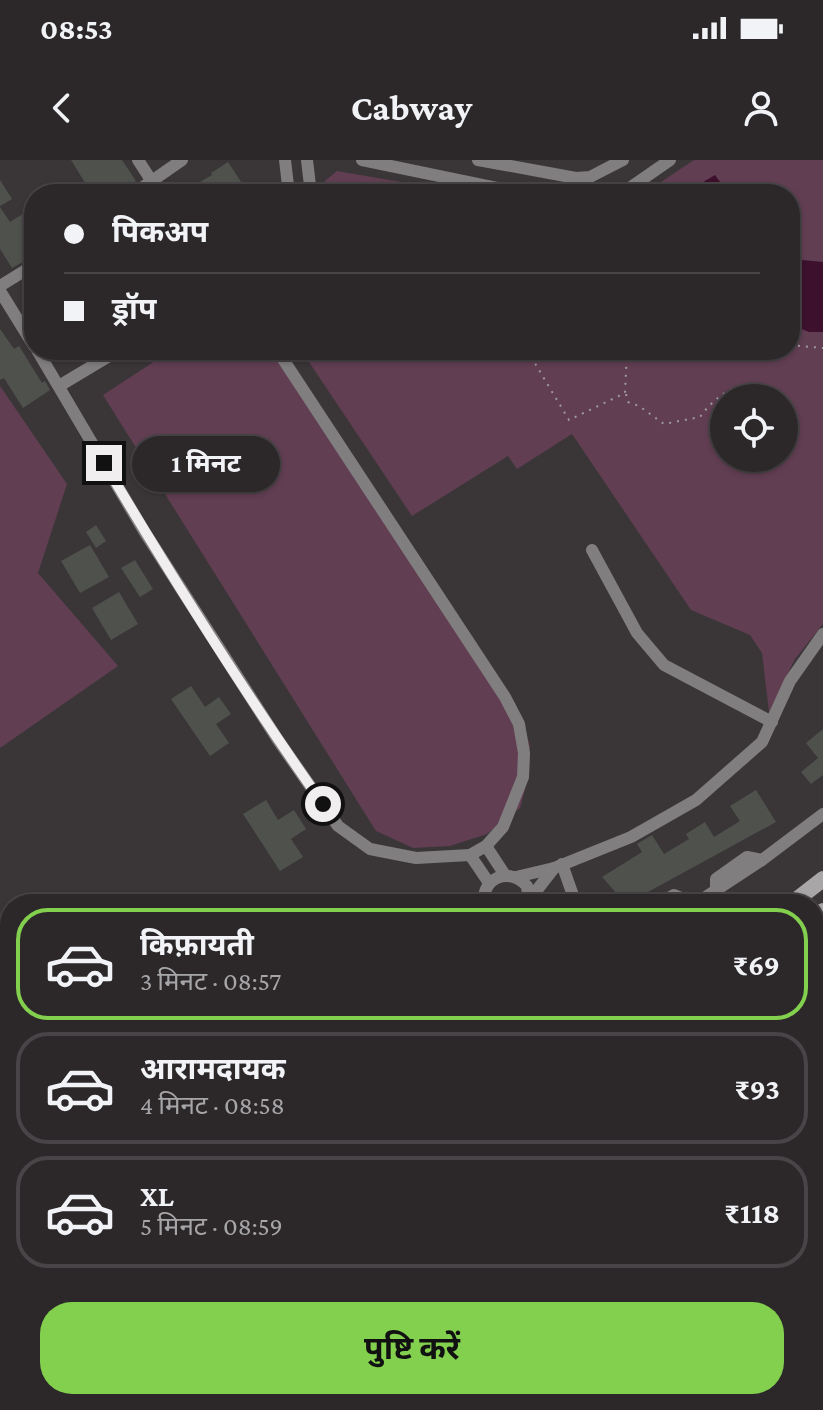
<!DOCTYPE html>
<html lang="hi">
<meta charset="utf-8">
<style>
:root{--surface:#2c282a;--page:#343032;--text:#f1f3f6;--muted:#a6a6a8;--line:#484447;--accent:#83d04e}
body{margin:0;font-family:"Crimson Pro","Noto Sans Devanagari",serif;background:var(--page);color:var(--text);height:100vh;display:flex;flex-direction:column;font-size:30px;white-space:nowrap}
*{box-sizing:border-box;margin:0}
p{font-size:26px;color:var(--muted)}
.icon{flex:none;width:44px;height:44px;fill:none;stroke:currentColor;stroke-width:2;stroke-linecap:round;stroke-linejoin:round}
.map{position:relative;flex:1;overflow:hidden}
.side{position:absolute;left:0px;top:734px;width:824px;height:516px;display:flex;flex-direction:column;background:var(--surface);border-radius:32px 32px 0 0;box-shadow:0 2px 6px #0004,0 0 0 2px var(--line)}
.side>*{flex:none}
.top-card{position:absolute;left:24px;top:24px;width:776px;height:176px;border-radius:32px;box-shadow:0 2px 6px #0004,0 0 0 2px var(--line);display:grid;align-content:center;height:176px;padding:0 40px;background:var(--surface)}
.buttons{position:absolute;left:710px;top:224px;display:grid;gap:16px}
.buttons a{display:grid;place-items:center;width:88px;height:88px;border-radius:50%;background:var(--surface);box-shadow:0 2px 6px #0004,0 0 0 2px var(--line);font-size:40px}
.end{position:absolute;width:36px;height:36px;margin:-18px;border:10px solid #f1eeef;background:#111;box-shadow:0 0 0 4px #111}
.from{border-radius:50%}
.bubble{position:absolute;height:56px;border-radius:28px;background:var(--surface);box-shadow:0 2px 6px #0004,0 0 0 2px var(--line);font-size:26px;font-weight:700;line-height:56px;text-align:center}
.top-card b{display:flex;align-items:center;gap:28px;height:76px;font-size:30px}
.top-card b+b{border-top:2px solid var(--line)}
.top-card i{width:20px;height:20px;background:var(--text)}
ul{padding:14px 0 0;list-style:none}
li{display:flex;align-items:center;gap:24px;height:112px;margin:0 16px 12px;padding:0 24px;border:4px solid var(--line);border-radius:32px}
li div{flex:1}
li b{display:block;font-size:30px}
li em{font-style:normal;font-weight:700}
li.current{border-color:var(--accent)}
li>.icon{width:72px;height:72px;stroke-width:1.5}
.action{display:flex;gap:16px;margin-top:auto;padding:16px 40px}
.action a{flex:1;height:92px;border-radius:32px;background:var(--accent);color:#111;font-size:32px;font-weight:700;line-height:92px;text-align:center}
.status{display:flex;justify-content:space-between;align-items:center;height:56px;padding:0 40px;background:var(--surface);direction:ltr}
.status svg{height:22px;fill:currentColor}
header{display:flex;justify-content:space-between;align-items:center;height:104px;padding:0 40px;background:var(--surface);font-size:36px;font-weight:700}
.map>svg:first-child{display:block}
.green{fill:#613e52;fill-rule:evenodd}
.water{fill:#3d102d}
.building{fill:#4f514d}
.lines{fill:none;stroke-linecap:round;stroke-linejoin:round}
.path{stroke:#9e9b9c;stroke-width:2;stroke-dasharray:2 6;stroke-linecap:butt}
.street{stroke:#807e7f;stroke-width:12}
.secondary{stroke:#a9a6a8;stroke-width:16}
.route{stroke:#f1eeef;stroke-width:10}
</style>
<div class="status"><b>08:53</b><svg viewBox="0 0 49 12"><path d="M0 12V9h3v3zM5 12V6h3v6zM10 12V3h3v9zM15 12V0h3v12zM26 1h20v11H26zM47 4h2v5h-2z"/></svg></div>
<header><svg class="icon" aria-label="back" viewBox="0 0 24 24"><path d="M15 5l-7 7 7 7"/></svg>Cabway<svg class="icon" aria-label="person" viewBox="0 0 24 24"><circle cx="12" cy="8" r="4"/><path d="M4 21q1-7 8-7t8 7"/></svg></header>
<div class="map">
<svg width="823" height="1250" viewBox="0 0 823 1250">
<rect width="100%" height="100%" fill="#3a3638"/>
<g class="green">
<path d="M694,0H823V464L795,499L769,552L762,493L750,475L691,450L572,274L517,309L508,296L412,356L301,190H790V34H643ZM724,238H784V298H724Z"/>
<path d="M337,11L471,34H324L325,21Z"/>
<path d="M172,190H272L523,562L530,586L529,615L520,648L487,674L450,686L413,688L376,671L103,235Z"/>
<path d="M0,226L67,324L38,413L118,506L0,588Z"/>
<path d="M0,1078L10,1096V1137L0,1145Z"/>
</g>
<g class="water">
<path d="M715,15L729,34H683Z"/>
<path d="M790,91L802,100L823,102V172H809L790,164Z"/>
</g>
<g class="building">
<path d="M71,0H122L136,21L127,27L124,34H92Z"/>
<path d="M228,2L249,34H179L212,15L211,13Z"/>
<path d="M0,20L12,39L0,46Z"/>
<path d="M0,47L10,62L29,50L34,58V96L12,108L0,89Z"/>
<path d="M0,169L14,189L19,186L42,223L45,221L50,230L23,248L4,218L0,220Z"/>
<path d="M96,365L106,381L96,388L86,372Z"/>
<path d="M90,385L109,417L80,433L61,401Z"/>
<path d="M135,400L153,429L140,437L121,408Z"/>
<path d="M119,432L138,464L111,480L92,448Z"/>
<path d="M191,526L205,547L219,537L231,554L216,564L229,583L210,596L171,539Z"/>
<path d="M823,569V615L811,624L801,612L818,598L806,583Z"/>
<path d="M756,630L776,662L626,744L602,717L642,692L637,684L652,675L664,694L689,679L686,674L705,662L714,677L740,661L730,646Z"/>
<path d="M266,640L278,660L294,650L306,669L291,679L303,697L280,711L243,654Z"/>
<path d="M10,1196V1217L0,1221V1203Z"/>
<path d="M785,1240H805L814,1250H786L781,1243Z"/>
</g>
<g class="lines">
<g class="path">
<path d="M790,185L823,188"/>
<path d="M527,190L569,260L625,233L627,190"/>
<path d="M626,234L628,242L639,246L664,264L700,257C714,237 744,214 768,229L773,238"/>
</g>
<g class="street">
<path d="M138,0L151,20"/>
<path d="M285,0L289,34"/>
<path d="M307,0L311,34"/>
<path d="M362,0L526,34"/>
<path d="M478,0L576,18L590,17L623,0"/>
<path d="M133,34L182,0"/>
<path d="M621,34L670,0"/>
<path d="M0,126L34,105"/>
<path d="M0,131L34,186"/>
<path d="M37,190L144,371L278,580L338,666L370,689L416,698L470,695L486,686L503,667L523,617L524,593L519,564L505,537L277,190"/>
<path d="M59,226L119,190"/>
<path d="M592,390L637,473L664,505L772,562"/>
<path d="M486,686L505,715"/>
<path d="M470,695L489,723"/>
<path d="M562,704L576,744"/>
<path d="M516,717L554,708L631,677L696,640L762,582L790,521L823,474"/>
<path d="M716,732V719L747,697L762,700"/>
<path d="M530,739L554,708"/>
<path d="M484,744C481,718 509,706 527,726L529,744"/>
<path d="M658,744L674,735L696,744"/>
<path d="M695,744L762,700L823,654"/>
<path d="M814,783L823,776"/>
<path d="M0,852L10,850"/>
<path d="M814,866L823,860"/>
<path d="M0,967L10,982"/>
<path d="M814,974L823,969"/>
<path d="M814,993L823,1007"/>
<path d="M112,1240L117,1249"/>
<path d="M24,1250L42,1240"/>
<path d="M218,1250L231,1240"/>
<path d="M301,1250L316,1240"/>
</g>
<g class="secondary">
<path d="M791,744L823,719"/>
<path d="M814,758L823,751"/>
<path d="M147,1250L156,1240"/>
<path d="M176,1250L184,1240"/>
</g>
</g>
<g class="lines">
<path class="route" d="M104,303C173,419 245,534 323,644"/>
</g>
</svg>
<div class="buttons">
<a><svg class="icon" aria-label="locate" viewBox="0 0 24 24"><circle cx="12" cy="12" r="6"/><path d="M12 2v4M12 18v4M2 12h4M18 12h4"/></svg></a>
</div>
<i class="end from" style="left:323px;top:644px"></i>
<i class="end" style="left:104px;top:303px"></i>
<div class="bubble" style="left:132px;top:276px;width:148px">1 मिनट</div>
<div class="top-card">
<b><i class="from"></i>पिकअप</b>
<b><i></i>ड्रॉप</b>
</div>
<section class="side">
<ul>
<li class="current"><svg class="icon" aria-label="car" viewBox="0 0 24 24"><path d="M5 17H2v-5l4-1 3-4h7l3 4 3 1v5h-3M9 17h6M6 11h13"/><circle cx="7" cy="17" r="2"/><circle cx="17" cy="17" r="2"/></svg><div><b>किफ़ायती</b><p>3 मिनट · 08:57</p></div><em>₹69</em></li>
<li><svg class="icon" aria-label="car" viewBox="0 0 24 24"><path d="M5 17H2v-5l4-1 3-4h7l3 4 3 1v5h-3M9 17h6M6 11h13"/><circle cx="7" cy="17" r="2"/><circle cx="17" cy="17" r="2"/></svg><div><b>आरामदायक</b><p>4 मिनट · 08:58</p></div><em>₹93</em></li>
<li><svg class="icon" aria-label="car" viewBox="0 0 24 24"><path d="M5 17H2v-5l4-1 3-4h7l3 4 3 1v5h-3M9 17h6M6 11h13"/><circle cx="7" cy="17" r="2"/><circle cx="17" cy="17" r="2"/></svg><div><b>XL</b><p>5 मिनट · 08:59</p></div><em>₹118</em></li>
</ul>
<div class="action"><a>पुष्टि करें</a></div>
</section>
</div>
